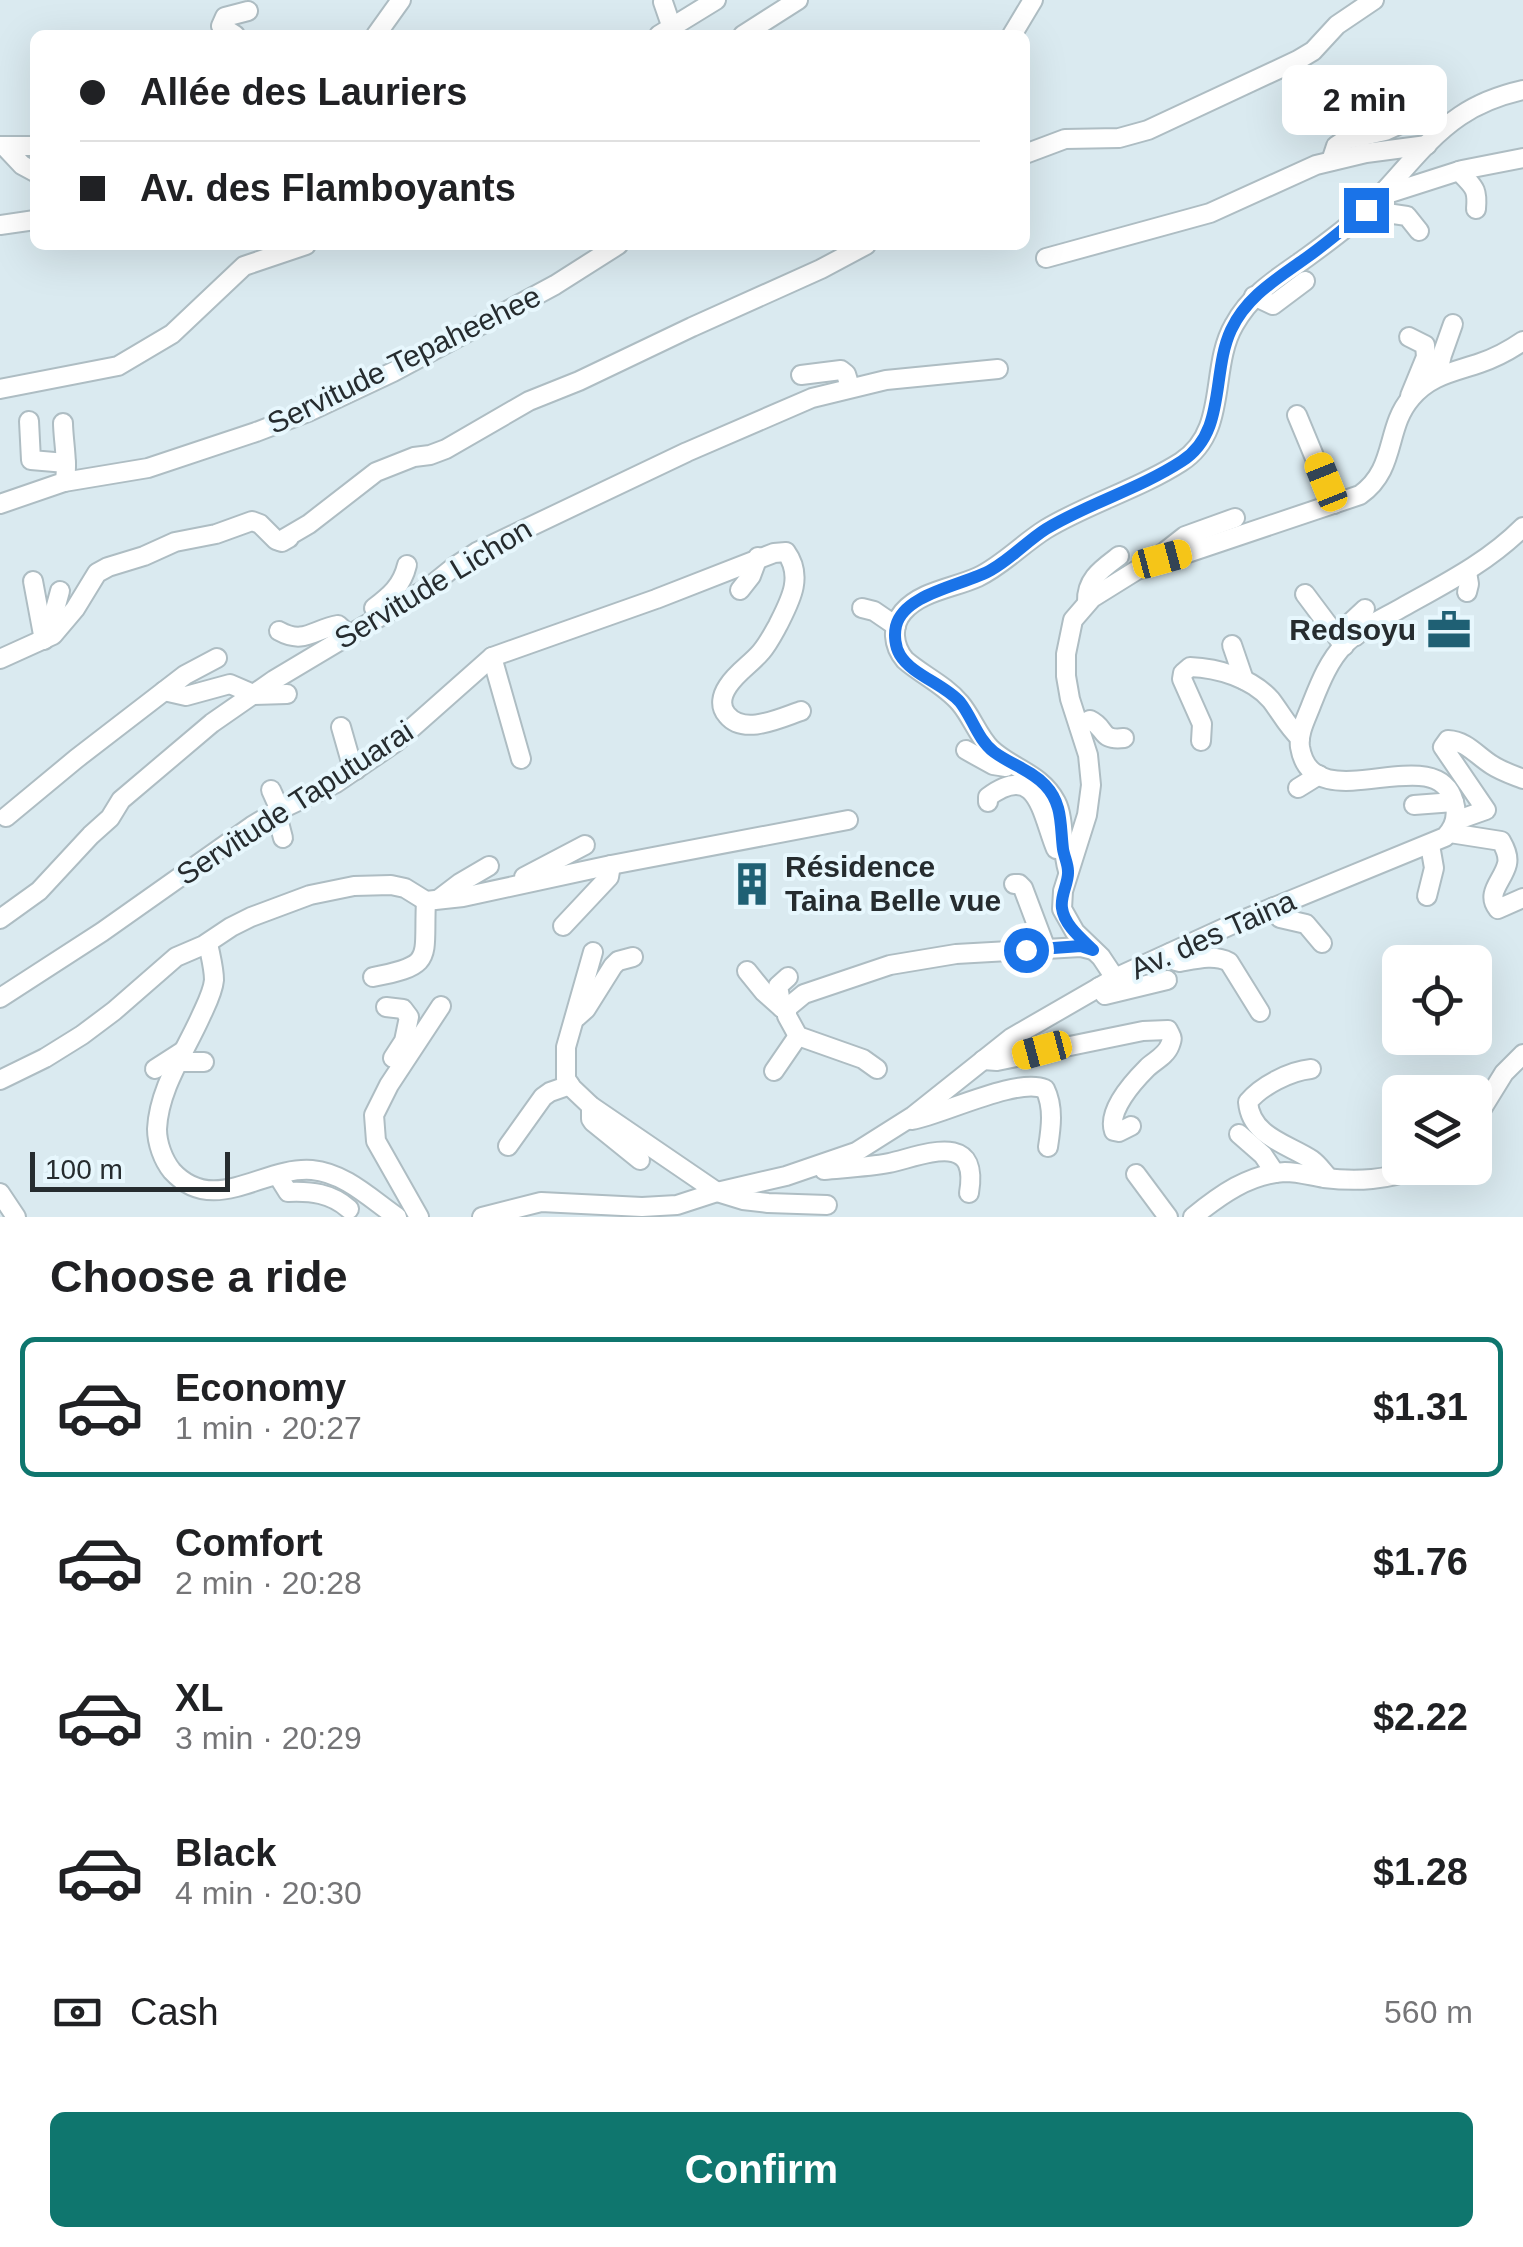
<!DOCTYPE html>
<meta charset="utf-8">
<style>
:root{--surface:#fff;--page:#f2f2f2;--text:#202124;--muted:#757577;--line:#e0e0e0;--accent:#0f766e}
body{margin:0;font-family:Arial,sans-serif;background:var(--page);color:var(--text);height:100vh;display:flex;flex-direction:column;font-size:38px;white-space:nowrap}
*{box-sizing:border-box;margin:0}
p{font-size:32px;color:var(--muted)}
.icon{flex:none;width:55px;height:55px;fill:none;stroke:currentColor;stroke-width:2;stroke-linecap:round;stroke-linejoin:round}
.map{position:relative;height:1217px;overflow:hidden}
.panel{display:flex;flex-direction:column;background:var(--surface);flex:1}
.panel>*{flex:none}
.hud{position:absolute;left:30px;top:30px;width:1000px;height:220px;border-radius:15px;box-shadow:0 10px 40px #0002;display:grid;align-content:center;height:220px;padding:0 50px;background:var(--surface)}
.controls{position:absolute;left:1382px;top:945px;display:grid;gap:20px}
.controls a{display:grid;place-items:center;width:110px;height:110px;border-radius:15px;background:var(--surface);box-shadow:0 10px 40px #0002;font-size:50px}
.scale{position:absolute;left:30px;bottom:25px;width:200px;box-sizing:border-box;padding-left:10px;border:5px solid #262c2f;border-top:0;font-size:28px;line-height:35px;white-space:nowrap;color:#262c2f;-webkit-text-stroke:8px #e7f7fd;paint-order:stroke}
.end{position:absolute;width:45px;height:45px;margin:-22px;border:12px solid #1a73e8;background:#fff;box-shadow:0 0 0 5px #fff}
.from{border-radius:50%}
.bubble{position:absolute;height:70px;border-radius:15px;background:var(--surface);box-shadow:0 10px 40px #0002;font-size:32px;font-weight:800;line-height:70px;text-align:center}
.car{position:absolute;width:30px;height:60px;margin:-30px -15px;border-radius:12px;box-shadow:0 0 8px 2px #0007;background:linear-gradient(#f5c518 24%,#345 0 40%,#f5c518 0 76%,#345 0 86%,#f5c518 0)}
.hud b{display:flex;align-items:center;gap:35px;height:95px;font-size:38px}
.hud b+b{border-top:2px solid var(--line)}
.hud i{width:25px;height:25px;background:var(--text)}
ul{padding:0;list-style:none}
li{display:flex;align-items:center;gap:30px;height:140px;margin:0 20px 15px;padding:0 30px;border:5px solid transparent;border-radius:15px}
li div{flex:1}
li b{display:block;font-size:38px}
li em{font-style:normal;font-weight:800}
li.on{border-color:var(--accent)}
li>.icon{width:90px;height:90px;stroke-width:1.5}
h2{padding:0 50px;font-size:45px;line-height:120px}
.pay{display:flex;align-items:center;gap:25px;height:110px;padding:0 50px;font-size:38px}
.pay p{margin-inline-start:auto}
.button{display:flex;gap:20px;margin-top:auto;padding:20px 50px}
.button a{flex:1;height:115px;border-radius:15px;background:var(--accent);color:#fff;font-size:40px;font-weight:800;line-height:115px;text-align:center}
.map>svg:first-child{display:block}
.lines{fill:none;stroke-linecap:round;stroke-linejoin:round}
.minor-casing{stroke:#aebdc3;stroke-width:22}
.minor{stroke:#fff;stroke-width:18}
.route{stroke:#1a73e8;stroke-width:12}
.labels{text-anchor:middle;stroke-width:8;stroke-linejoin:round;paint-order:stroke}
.street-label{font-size:30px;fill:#262c2f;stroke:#e7f7fd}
.poi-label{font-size:30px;font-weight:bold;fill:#262c2f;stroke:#e7f7fd;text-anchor:end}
</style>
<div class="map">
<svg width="1523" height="1217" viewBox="0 0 1523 1217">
<rect width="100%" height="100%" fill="#daeaf0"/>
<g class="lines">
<g class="minor-casing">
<g id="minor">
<path d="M663,2L672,28"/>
<path d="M235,35L221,26L225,17L248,11"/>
<path d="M376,35L401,0"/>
<path d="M659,35L716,0"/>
<path d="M743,35L798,0"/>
<path d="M1012,35L1033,0"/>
<path d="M0,146H35"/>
<path d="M4,146L22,165L35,172"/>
<path d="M1025,154L1065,139L1119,138L1148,130L1298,60L1313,51L1337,25L1374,0"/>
<path d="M1331,161L1336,146L1345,140L1385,131L1418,116"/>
<path d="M1459,171C1473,187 1478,187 1476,209"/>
<path d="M1383,193L1387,194L1462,170L1523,158"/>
<path d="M1366,210L1407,216L1419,231"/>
<path d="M0,225L35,220"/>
<path d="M1046,258L1210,213L1316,165L1366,153L1427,145"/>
<path d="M1254,296L1273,305L1305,281"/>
<path d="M1409,337L1425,345L1426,357L1410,396"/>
<path d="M801,375L841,370L846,374L850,387"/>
<path d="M1437,376L1442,355L1453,324"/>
<path d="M0,389L118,366L172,334L244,266L306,245"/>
<path d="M1297,415L1334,504"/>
<path d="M29,421L31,460L66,463"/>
<path d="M64,482L148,468L256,432L308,412L393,372L555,285L618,245"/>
<path d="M0,504L64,482C69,469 63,439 63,423"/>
<path d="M280,541L309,524L376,472L414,457L430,455L446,449L529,401L579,381L692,327L821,269L866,245"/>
<path d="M1162,559V554L1185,536L1235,518"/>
<path d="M33,581L44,640"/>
<path d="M740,590L751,576L758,557"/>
<path d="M1467,592L1469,584L1467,572"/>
<path d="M1305,594L1344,646"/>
<path d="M1087,602C1086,579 1102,569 1119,556"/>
<path d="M374,608C390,596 402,586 407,565"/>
<path d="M862,608L874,611L896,626"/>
<path d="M279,631C304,645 314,629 338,625L348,634"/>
<path d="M54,633V613L60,591"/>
<path d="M1356,636L1350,623L1365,609"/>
<path d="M1232,645L1244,680"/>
<path d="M492,657L521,759"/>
<path d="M0,659L53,635L75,609L97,573L108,567L144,556L175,542L216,534L252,521L260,524L276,540L282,542L289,538"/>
<path d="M164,691L186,696L230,684L253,694"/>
<path d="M253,695L287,694"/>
<path d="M1079,726L1090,720C1107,728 1099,741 1124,738"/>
<path d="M341,727L351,762L356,770"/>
<path d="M1201,741L1202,724L1182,679L1183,673L1190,667C1218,668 1252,678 1271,700C1281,713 1288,727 1300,738"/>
<path d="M966,750L993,765L1006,767"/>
<path d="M1298,788L1319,775"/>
<path d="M271,790L280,810"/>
<path d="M988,802V797C1038,760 1042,816 1056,849"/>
<path d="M1414,805L1454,802"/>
<path d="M276,811L283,838"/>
<path d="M6,817L76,759L185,675L217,658"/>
<path d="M1455,821L1486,810L1443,747L1448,740C1467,741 1477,756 1492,765C1501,771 1513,775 1523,779"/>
<path d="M1450,833L1501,841C1505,848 1509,856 1507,864C1503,881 1485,893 1498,909L1523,898"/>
<path d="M1068,871C1061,849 1065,819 1056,802C1041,773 1012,769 991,749C978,736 972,717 960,703C945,685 922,675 905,660C893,646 891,626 903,612C921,591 954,588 978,577C1003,565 1022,544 1046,529C1089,503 1139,489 1181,462C1229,431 1209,368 1234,325C1250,296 1273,281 1299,263C1321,247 1344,231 1364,212C1397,181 1423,141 1460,116C1479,103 1501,95 1523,90"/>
<path d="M524,877L585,845"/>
<path d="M1014,884H1019L1023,888L1046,949"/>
<path d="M1427,896L1434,868L1430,845"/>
<path d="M439,899L460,883L489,866"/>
<path d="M1274,907L1280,918L1306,924L1322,943"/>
<path d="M0,919L39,891L91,835L110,818L121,800L212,723L274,680L428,588L454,567L477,552L687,452L812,398L886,380L998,369"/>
<path d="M563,926L609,877L611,865"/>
<path d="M208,943C210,954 214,968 214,980C213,992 206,1005 201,1016C185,1052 159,1088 157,1129C157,1143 163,1160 172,1171C214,1217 263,1166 312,1170C345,1173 371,1199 397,1217"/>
<path d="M593,952L566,1047V1079L572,1088L591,1106L717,1192L743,1200L768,1203L827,1205"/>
<path d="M1170,953L1176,961L1180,962C1196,959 1215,954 1229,962L1260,1012"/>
<path d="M747,971L764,992L782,1008H787"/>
<path d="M373,977C436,965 423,959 426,901"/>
<path d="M1115,978L1101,957L1075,932L1062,909L1063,891L1087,815L1091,785L1088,755L1070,699L1066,676V654L1073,620L1092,598L1137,570L1360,495C1397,469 1385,428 1411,398C1430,375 1454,372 1480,363C1495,358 1510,350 1523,341"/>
<path d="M1099,987L1105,995L1167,980"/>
<path d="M0,998L102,932L252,826L277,811L336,783L396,742L492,657L656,599L774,553L786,552C804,577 790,601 778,625C773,634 768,644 761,652C751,664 737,672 728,686C722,695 719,706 727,715C744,736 780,718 801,711"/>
<path d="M386,1007L403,1009L409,1017L404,1041L393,1058"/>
<path d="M782,1008L778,986L788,977"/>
<path d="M577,1017L586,1009L613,966L618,961L633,957"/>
<path d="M983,1060L997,1061L1143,1031L1168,1030C1172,1038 1173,1037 1170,1045C1166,1056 1154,1061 1147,1068C1133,1082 1107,1111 1114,1131L1119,1132L1131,1126"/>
<path d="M178,1062H204"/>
<path d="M155,1069L183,1051"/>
<path d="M877,1069L863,1059L798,1036L787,1016V1008L804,994L890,965L956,954L1081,947L1093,950"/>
<path d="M1311,1069C1290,1071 1261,1086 1248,1102C1251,1137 1288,1144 1312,1160C1319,1165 1323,1172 1329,1178"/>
<path d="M774,1071L798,1036"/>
<path d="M0,1080L45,1058L82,1035L114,1011L176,957L204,945L231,927L251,917L310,895L354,886L391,885L405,888L426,901L463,897L611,865L848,820"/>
<path d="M591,1106V1119L593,1122L640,1160"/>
<path d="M912,1120C944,1114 1017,1077 1045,1089C1054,1107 1051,1128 1048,1147"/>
<path d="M1475,1120L1504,1073L1523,1054"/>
<path d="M1239,1134L1263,1155L1275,1173"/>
<path d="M508,1146L543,1097L550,1092L570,1085"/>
<path d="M824,1170C845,1168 868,1167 889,1163C922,1156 980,1129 969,1193"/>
<path d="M1136,1174L1168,1217"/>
<path d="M278,1176L288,1192C311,1191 331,1193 349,1209"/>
<path d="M0,1193L16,1217"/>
<path d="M419,1217L376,1141L374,1115L389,1085L441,1006"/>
<path d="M482,1217L541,1202L642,1207L677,1205L717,1192L786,1176L856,1152L913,1116L1011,1038L1115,978L1233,924L1445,837C1454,828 1458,815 1454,802C1436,736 1313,824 1300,747C1298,732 1307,717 1312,703C1320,683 1329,660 1345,644C1361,628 1384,618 1403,607C1446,583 1488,562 1523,527"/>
<path d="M1193,1217C1220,1195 1249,1174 1285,1172C1299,1172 1311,1176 1324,1178C1358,1182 1387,1180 1418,1168"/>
</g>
</g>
<use href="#minor" class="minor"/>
</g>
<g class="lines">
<path class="route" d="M1026,950L1081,946L1093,950C1082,939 1064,925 1062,908C1060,895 1069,883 1068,871C1068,864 1064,856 1063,849C1060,825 1063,804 1045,785C1031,770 1010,764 994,752C978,740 972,717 960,702C944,684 912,675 900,655C895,647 894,635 896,626C904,593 965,585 991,570C1011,559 1027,541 1046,529C1089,503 1139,489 1182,461C1227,432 1211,373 1231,330C1247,296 1277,279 1306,258C1327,243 1346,227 1366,210"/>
</g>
<defs>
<g id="office-bare" transform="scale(3.45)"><path d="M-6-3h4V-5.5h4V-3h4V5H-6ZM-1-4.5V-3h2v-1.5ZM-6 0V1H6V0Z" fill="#1f6074" stroke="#e7f7fd" stroke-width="2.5" paint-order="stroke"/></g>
<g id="building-bare" transform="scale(3.45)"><path d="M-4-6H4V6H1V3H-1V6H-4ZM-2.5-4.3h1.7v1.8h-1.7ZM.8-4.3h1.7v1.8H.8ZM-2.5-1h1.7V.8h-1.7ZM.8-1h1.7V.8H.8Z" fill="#1f6074" stroke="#e7f7fd" stroke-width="2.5" paint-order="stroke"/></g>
</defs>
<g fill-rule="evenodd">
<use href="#office-bare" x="1449" y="630"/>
<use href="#building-bare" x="752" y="884"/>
</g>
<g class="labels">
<g class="street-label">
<text transform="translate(404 360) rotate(-26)" y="10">Servitude Tepaheehee</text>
<text transform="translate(433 584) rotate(-31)" y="10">Servitude Lichon</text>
<text transform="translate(295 803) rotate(-33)" y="10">Servitude Taputuarai</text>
<text transform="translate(1213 935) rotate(-24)" y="10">Av. des Taina</text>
</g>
<g class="poi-label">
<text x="1416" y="640">Redsoyu</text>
<text x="785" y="877" text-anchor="start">Résidence<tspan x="785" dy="34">Taina Belle vue</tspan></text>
</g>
</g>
</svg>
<div class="controls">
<a><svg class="icon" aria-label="locate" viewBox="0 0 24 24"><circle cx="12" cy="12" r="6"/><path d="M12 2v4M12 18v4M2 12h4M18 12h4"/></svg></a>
<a><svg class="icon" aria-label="layers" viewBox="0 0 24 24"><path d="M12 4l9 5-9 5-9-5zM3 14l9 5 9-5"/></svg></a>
</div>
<div class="scale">100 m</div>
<i class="end from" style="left:1026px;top:950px"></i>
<i class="end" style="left:1366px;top:210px"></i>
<div class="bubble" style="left:1282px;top:65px;width:165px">2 min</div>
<i class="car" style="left:1326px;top:482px;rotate:338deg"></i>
<i class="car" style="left:1162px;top:559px;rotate:75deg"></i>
<i class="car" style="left:1042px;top:1050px;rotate:255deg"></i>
<div class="hud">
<b><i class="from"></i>Allée des Lauriers</b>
<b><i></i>Av. des Flamboyants</b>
</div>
</div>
<section class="panel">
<h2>Choose a ride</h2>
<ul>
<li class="on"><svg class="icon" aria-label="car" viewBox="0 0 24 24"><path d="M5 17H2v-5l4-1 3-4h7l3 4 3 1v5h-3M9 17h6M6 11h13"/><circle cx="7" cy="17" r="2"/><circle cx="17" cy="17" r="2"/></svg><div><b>Economy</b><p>1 min · 20:27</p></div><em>$1.31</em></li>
<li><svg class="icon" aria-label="car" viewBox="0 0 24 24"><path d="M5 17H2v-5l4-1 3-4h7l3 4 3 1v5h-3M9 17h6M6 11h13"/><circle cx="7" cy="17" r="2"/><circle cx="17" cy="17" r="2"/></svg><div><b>Comfort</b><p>2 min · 20:28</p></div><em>$1.76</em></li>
<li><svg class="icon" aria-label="car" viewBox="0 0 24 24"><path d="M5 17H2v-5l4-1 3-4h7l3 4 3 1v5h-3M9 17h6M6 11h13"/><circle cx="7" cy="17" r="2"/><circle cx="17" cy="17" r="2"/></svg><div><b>XL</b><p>3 min · 20:29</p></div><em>$2.22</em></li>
<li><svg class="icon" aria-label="car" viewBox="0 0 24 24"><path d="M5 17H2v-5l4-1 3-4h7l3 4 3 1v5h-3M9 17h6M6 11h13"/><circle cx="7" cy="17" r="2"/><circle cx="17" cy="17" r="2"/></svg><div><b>Black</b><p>4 min · 20:30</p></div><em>$1.28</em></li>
</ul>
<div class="pay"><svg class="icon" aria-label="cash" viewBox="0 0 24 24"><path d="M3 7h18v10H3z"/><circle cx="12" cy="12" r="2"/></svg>Cash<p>560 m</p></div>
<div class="button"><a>Confirm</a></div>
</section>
